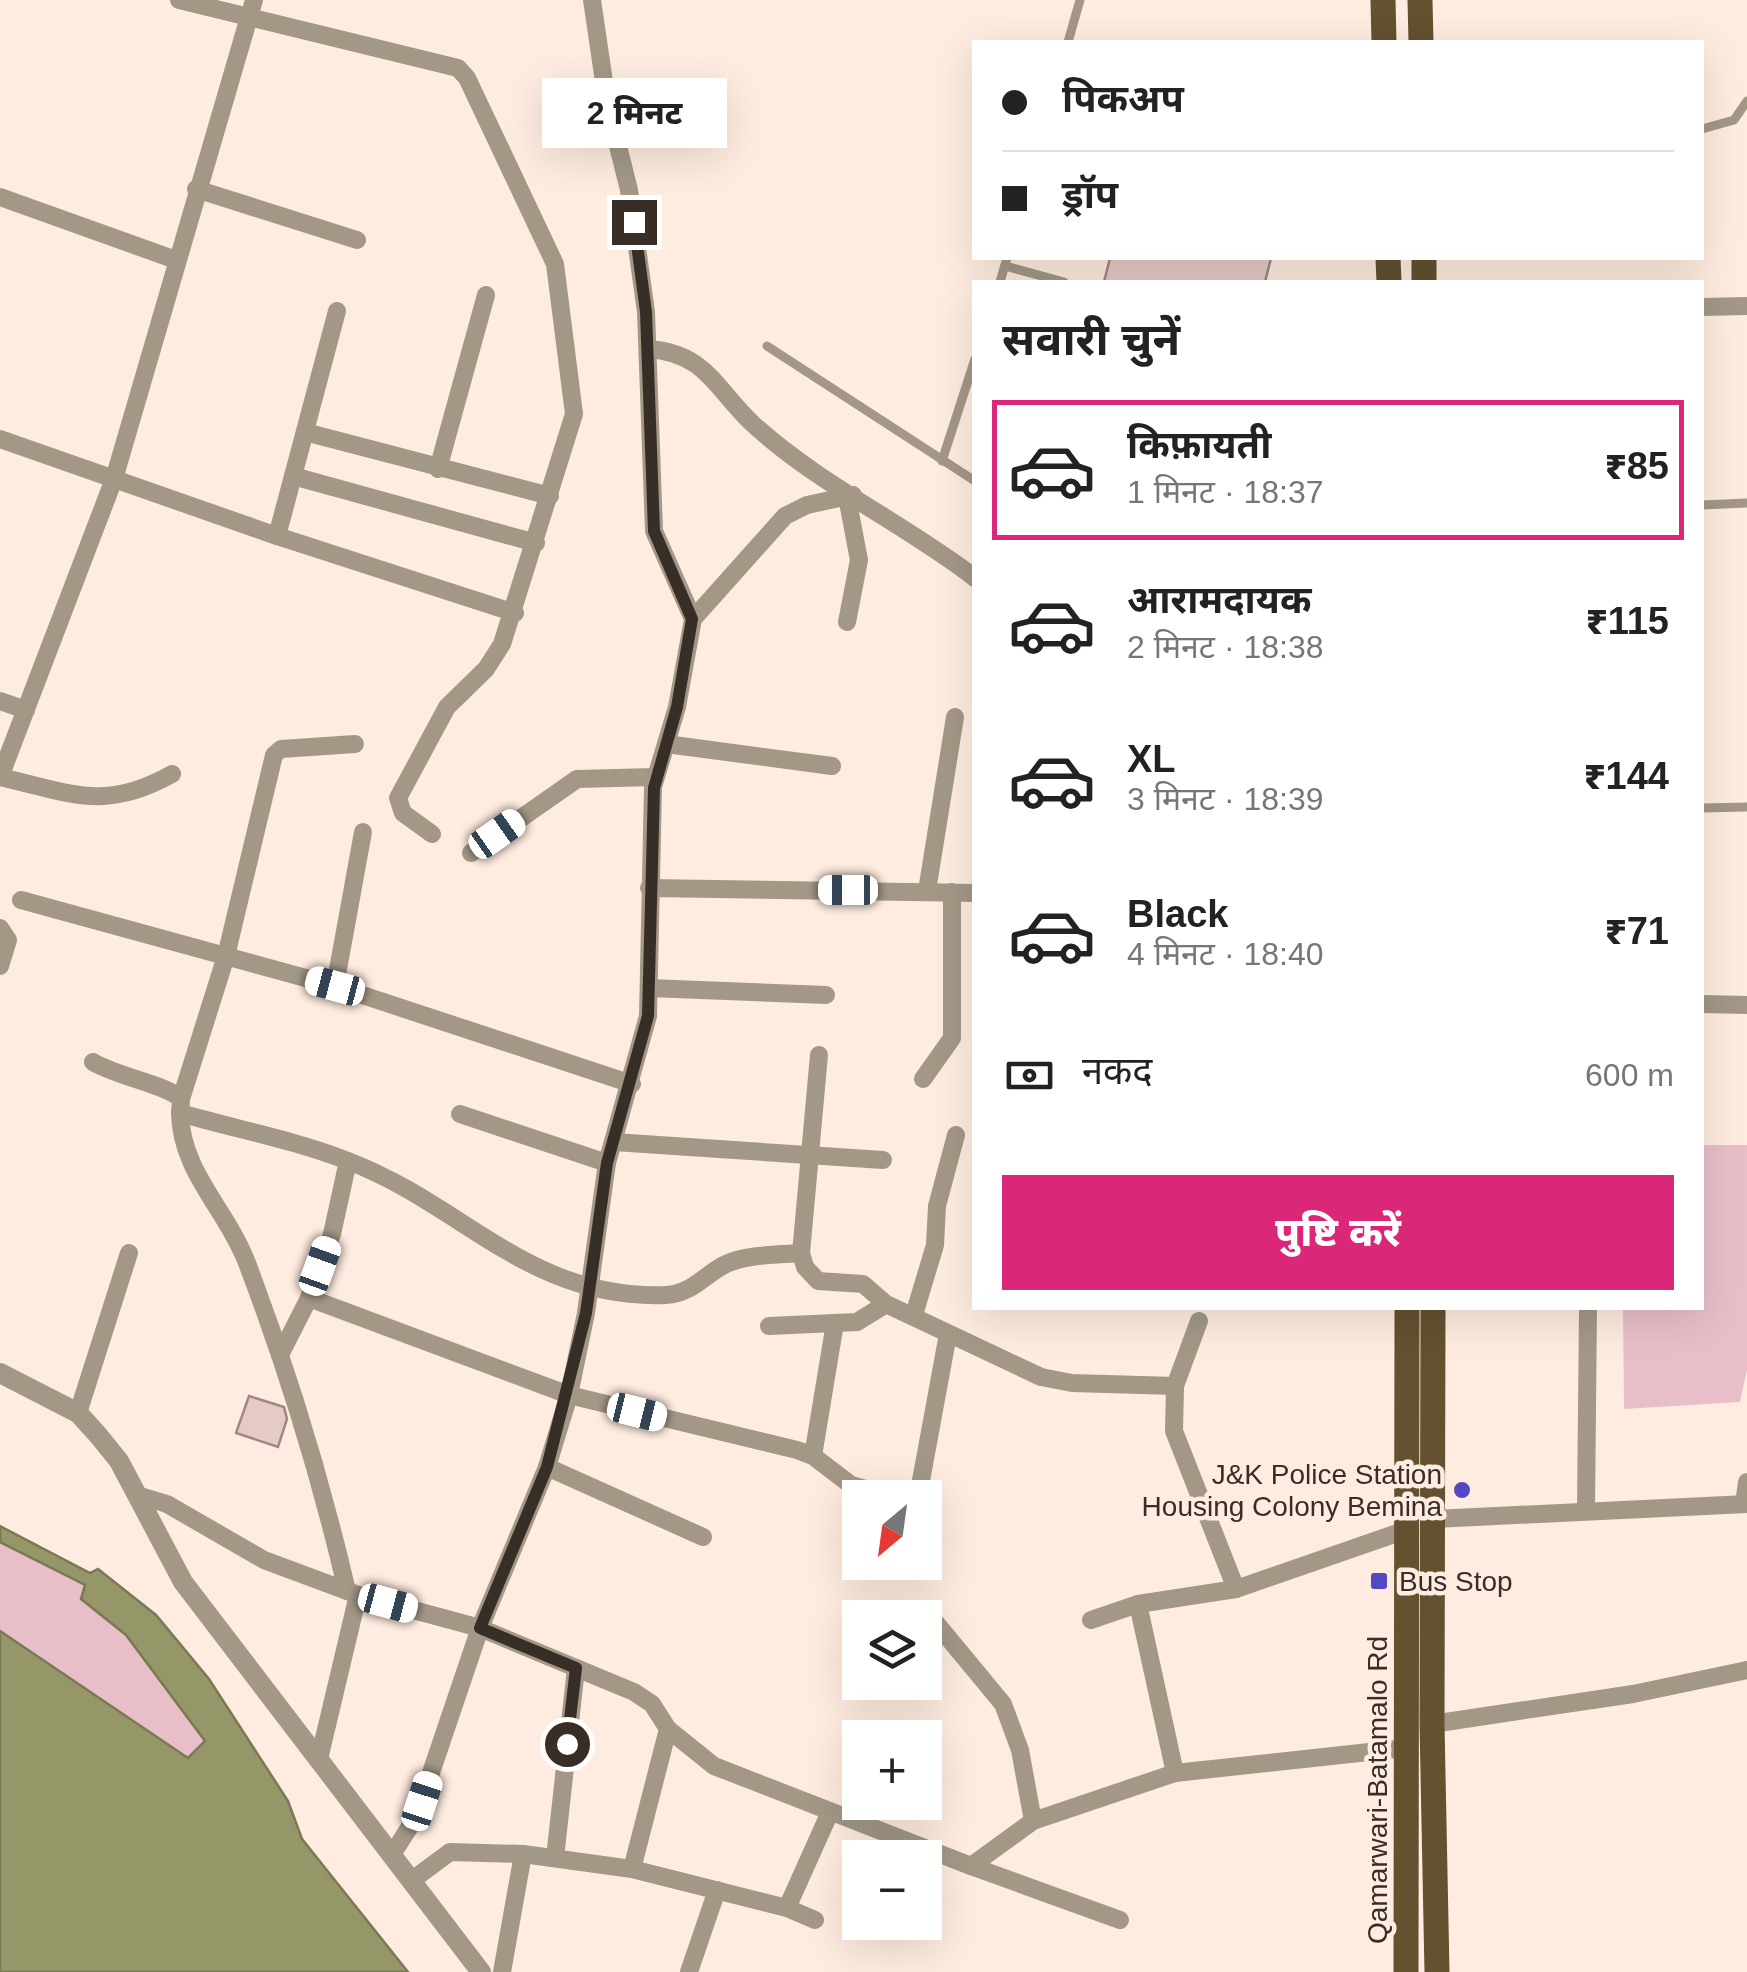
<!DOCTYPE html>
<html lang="hi">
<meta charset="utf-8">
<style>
:root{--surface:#fff;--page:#f6f6f6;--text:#222;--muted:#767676;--line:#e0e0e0;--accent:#db2777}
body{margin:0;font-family:Helvetica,"Noto Sans Devanagari",sans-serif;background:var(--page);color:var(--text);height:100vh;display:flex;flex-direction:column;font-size:38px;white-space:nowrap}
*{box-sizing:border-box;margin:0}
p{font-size:32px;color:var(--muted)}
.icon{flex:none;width:55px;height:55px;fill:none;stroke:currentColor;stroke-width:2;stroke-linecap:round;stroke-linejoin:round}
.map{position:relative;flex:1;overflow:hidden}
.drawer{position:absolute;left:972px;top:280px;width:732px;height:1030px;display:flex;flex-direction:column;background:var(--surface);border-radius:0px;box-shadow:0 10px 40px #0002}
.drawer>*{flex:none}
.hud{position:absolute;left:972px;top:40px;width:732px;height:220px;border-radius:0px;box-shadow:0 10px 40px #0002;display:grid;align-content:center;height:220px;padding:0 30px;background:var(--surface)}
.needle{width:65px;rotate:209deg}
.buttons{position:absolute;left:842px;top:1480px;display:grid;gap:20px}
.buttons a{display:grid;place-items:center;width:100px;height:100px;border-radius:0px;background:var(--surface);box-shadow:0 10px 40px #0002;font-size:50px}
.end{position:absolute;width:45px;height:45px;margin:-22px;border:12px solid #372e28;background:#fff;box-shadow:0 0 0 5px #fff}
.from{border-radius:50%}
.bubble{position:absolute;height:70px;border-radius:0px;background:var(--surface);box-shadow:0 10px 40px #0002;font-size:32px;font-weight:800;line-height:70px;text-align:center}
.car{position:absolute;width:30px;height:60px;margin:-30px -15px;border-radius:12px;box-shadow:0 0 8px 2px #0007;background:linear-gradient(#fff 24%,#345 0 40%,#fff 0 76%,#345 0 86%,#fff 0)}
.hud b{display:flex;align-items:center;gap:35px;height:95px;font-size:38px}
.hud b+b{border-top:2px solid var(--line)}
.hud i{width:25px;height:25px;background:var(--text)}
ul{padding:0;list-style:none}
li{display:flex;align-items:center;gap:30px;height:140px;margin:0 20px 15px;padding:0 10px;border:5px solid transparent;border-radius:0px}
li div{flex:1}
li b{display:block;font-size:38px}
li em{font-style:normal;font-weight:800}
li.selected{border-color:var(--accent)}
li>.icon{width:90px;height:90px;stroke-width:1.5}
h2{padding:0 30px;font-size:45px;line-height:120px}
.pay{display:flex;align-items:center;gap:25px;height:110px;padding:0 30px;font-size:38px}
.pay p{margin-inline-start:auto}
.cta{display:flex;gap:20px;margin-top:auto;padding:20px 30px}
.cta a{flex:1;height:115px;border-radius:0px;background:var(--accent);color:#fff;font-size:40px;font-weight:800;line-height:115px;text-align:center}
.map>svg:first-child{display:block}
.green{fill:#e8bfc9}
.water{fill:#969768;stroke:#7a7855;stroke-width:2.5}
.building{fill:#e6cac5;stroke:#a18783;stroke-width:2.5}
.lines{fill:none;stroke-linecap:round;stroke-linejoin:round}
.service{stroke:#a39886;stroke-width:9}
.minor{stroke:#a39886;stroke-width:18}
.tertiary{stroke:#a39886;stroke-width:20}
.primary{stroke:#635130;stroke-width:25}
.route{stroke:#372e28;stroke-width:12}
.poi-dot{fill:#5448c0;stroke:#ffece0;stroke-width:4}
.labels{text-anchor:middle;stroke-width:9;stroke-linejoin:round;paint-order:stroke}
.poi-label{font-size:28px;fill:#372e28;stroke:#ffece0;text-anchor:end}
.street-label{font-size:28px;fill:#372e28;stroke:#ffece0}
</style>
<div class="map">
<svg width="1747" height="1972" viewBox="0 0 1747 1972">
<rect width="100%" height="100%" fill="#ffece0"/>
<g class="green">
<path d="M1703,1145H1747V1370L1740,1402L1624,1409L1623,1308H1702Z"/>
<path d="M0,1542L86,1585L81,1600L126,1635L206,1741L189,1758L0,1631Z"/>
</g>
<path class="water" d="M0,1526L90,1573L98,1569L156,1615L209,1679L288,1801L302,1839L408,1972H0V1631L188,1758L205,1741L126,1635L81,1599L85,1585L0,1542Z"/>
<g class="building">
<path d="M1110,258H1271L1265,282H1104Z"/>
<path d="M249,1396L284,1407L287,1419L278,1447L236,1433Z"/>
</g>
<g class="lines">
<g class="service">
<path d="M1068,42L1080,0"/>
<path d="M1702,129L1734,120L1747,101"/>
<path d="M1005,266L1064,282"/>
<path d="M1000,282L1007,258"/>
<path d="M767,346L975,481"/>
<path d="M942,461L975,359"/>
<path d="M1702,505L1747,503"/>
<path d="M1702,808L1747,807"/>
</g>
<g class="minor">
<path d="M179,0L458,68L467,78L555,264L574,414L502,644L486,669L447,707L398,798L403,813L432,834"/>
<path d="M196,189L357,240"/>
<path d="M0,197L176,260"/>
<path d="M1702,307L1747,306"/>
<path d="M648,349C707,353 715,389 754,425C820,485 905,524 975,578"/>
<path d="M305,432L550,496"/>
<path d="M0,439L277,536L515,613"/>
<path d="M438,469L486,295"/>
<path d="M293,476L536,543"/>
<path d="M847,497L859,560L847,622"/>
<path d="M277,536L337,311"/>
<path d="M693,619L785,516L807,505L853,495"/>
<path d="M0,701L26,710"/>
<path d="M666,744L832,766"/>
<path d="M0,777L114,479L254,0"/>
<path d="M0,777C72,793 104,812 172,774"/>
<path d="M471,853L577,779L655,777"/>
<path d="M649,888L975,893"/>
<path d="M927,891L955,717"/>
<path d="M21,900L335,986L632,1084"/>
<path d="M0,928L8,940L0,966"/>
<path d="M335,986L363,832"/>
<path d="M649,988L826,995"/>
<path d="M1702,1004L1747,1005"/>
<path d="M93,1062C118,1077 168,1085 181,1099L180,1113C235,1129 295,1140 348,1161C464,1205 529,1300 666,1295C692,1294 705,1274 726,1264C748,1254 778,1255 801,1253L805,1267L818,1281L863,1284L886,1304L1041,1377L1072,1383L1175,1386"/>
<path d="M923,1079L952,1038V892"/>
<path d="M181,1099L226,956L274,755L281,749L355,744"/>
<path d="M180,1113C181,1172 227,1210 247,1263C288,1371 321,1479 347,1591"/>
<path d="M460,1114L607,1163"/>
<path d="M614,1142L883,1160"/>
<path d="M348,1161L332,1234L309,1298L569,1395L797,1450L813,1456L851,1485L898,1498"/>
<path d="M801,1253L819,1055"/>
<path d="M914,1315L935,1245L937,1206L956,1135"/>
<path d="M1199,1321L1175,1386L1174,1431L1236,1589"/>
<path d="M769,1326L857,1322L886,1304"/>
<path d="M280,1355L309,1298"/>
<path d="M78,1413L129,1253"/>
<path d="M813,1456L835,1323"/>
<path d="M547,1467L703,1537"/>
<path d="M137,1495L167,1504L264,1560L358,1595L480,1628L634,1692L652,1704L668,1729L714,1766L971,1866L1033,1821L1175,1773L1406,1748"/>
<path d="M906,1498L920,1486L948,1334"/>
<path d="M1744,1504L1747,1482"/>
<path d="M1586,1509L1588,1308"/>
<path d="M1434,1519L1747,1504"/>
<path d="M1138,1604L1175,1773"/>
<path d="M931,1617L1003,1704L1020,1750L1033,1821"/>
<path d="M1091,1620L1138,1604L1236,1589L1409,1529"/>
<path d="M1432,1724L1633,1694L1747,1670"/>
<path d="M320,1755L358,1595"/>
<path d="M393,1853L416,1817L480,1628L547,1467L569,1395L586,1313L607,1163L648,1016L653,787L677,707L693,619L654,531L646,312L629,190L607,102L592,0"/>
<path d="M555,1858L576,1668"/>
<path d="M971,1866L1120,1920"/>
<path d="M632,1869L668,1729"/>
<path d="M411,1881L450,1852L523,1854L632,1869L787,1908L815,1920"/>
<path d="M787,1908L830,1812"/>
<path d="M502,1972L523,1854"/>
<path d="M689,1972L717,1890"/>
</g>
<path class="tertiary" d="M0,1373L78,1413L98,1435L119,1461L183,1582L481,1972"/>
<g class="primary">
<path d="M1383,0L1384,42"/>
<path d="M1420,0L1421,42"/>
<path d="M1388,258L1389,282"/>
<path d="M1424,258V282"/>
<path d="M1433,1308L1432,1724L1437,1972"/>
<path d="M1406,1972L1407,1308"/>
</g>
</g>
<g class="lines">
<path class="route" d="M567,1744L576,1668L480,1628L547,1467L586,1313L607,1163L648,1016L654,788L677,707L692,619L654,531L646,312L634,222"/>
</g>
<g class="poi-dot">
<circle cx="1462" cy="1490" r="10"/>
<rect x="1369" y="1571" width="20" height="20" rx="5"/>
</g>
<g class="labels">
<g class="poi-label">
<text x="1442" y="1484">J&amp;K Police Station<tspan x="1442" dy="32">Housing Colony Bemina</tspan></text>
<text x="1399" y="1591" text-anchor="start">Bus Stop</text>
</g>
<g class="street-label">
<text transform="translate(1377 1790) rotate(-90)" y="10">Qamarwari-Batamalo Rd</text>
</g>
</g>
</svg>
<div class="buttons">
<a><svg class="needle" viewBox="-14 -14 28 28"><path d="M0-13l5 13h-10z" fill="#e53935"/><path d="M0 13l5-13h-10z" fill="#767676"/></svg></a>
<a><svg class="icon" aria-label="layers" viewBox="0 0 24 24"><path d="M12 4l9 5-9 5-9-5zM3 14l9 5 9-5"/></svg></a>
<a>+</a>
<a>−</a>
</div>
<i class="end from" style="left:567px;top:1744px"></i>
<i class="end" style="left:634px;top:222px"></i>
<div class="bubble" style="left:542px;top:78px;width:185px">2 मिनट</div>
<i class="car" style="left:497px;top:834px;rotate:55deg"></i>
<i class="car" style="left:848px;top:890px;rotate:270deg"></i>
<i class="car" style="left:335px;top:986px;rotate:285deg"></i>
<i class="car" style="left:320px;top:1266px;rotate:20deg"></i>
<i class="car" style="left:637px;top:1412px;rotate:104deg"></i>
<i class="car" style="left:388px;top:1603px;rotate:105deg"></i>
<i class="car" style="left:422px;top:1801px;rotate:18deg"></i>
<div class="hud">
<b><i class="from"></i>पिकअप</b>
<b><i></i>ड्रॉप</b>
</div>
<section class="drawer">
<h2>सवारी चुनें</h2>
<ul>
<li class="selected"><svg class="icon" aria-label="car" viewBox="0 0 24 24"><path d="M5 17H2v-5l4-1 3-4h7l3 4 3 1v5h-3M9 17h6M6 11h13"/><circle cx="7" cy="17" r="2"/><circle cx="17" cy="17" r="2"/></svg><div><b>किफ़ायती</b><p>1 मिनट · 18:37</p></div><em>₹85</em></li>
<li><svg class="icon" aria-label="car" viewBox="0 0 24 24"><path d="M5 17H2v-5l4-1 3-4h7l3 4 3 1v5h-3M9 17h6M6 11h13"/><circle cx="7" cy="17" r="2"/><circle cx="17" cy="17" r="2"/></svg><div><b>आरामदायक</b><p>2 मिनट · 18:38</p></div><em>₹115</em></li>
<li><svg class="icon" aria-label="car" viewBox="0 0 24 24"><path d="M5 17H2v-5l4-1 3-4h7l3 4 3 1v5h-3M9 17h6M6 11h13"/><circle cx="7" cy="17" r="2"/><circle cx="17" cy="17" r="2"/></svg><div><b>XL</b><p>3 मिनट · 18:39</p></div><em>₹144</em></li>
<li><svg class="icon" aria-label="car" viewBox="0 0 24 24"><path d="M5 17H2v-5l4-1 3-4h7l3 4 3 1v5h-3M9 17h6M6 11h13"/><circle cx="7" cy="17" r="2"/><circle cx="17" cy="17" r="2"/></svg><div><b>Black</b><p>4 मिनट · 18:40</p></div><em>₹71</em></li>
</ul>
<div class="pay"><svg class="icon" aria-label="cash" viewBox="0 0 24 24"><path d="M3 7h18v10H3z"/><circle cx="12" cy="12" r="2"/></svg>नकद<p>600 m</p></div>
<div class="cta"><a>पुष्टि करें</a></div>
</section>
</div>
